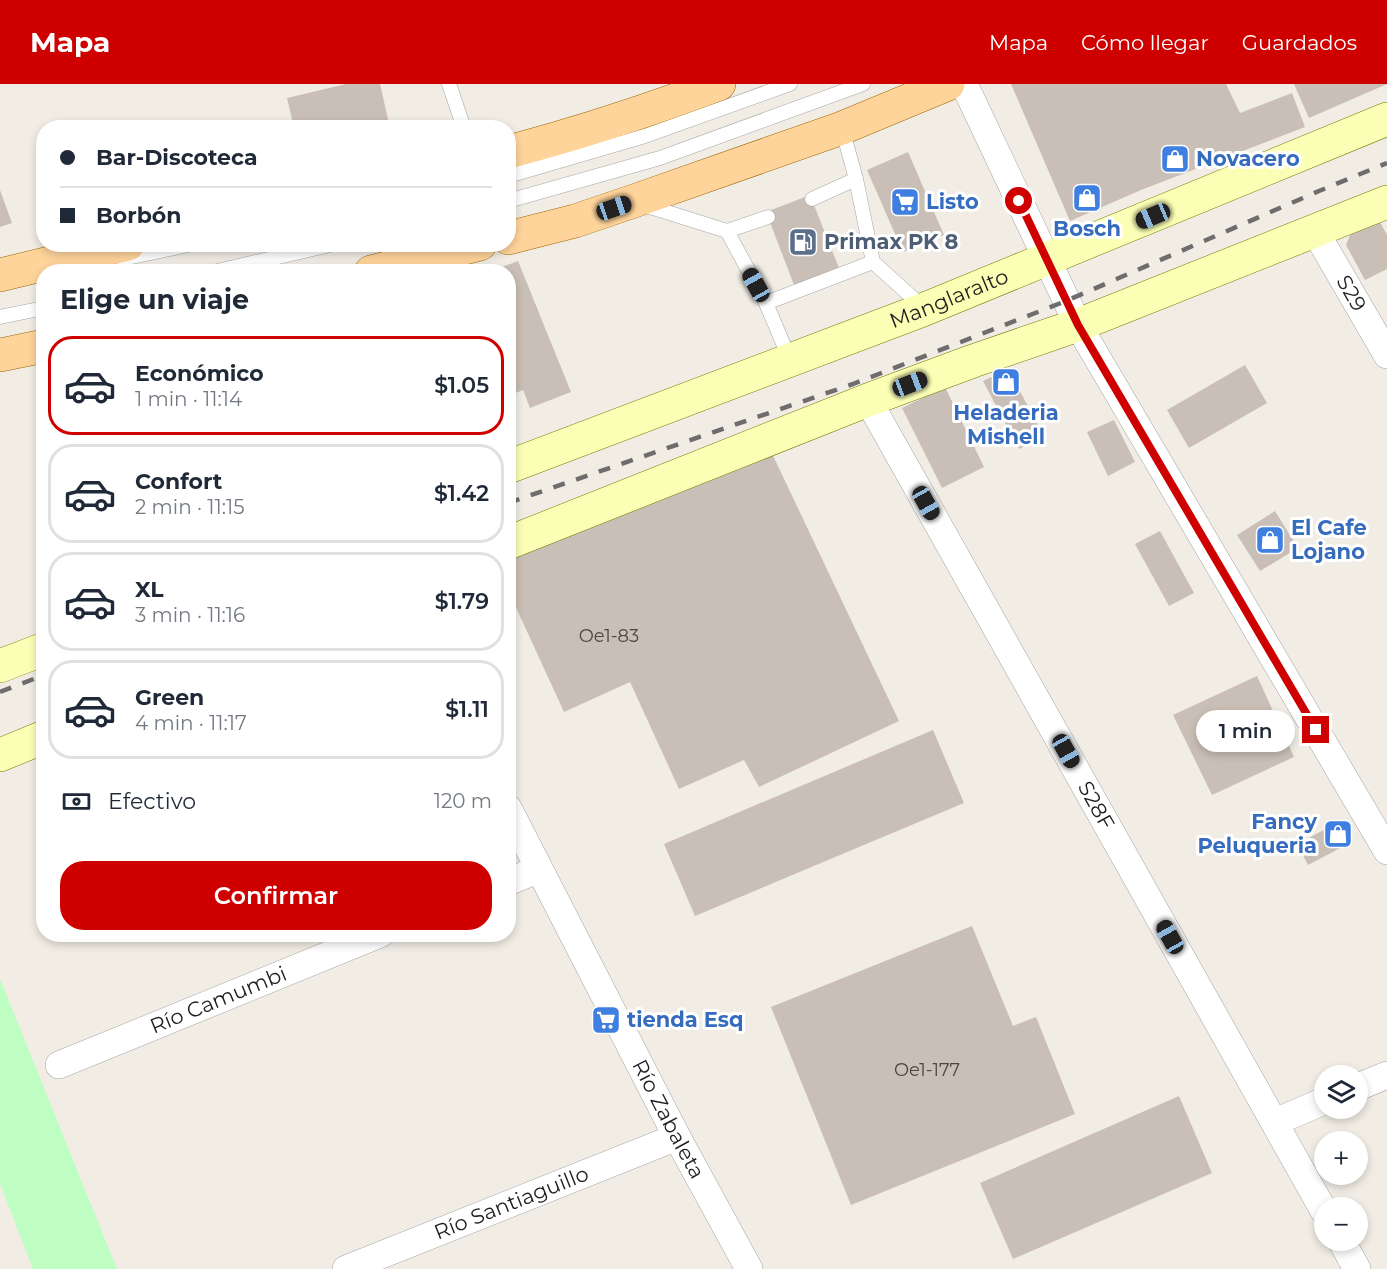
<!DOCTYPE html>
<html lang="es">
<meta charset="utf-8">
<style>
:root{--surface:#fff;--page:#f6f6f7;--text:#1f2937;--muted:#747a83;--line:#e0e1e3;--accent:#ce0000}
body{margin:0;font-family:Montserrat,sans-serif;background:var(--page);color:var(--text);height:100vh;display:flex;flex-direction:column;font-size:22px;white-space:nowrap}
*{box-sizing:border-box;margin:0}
p{font-size:20px;color:var(--muted)}
.icon{flex:none;width:33px;height:33px;fill:none;stroke:currentColor;stroke-width:2;stroke-linecap:round;stroke-linejoin:round}
.map{position:relative;flex:1;overflow:hidden}
.sheet{position:absolute;left:36px;top:180px;width:480px;height:678px;display:flex;flex-direction:column;background:var(--surface);border-radius:24px;box-shadow:0 3px 9px #0003}
.sheet>*{flex:none}
.guide{position:absolute;left:36px;top:36px;width:480px;height:132px;border-radius:24px;box-shadow:0 3px 9px #0003;display:grid;align-content:center;height:132px;padding:0 24px;background:var(--surface)}
.controls{position:absolute;left:1314px;top:981px;display:grid;gap:12px}
.controls a{display:grid;place-items:center;width:54px;height:54px;border-radius:50%;background:var(--surface);box-shadow:0 3px 9px #0003;font-size:30px}
.end{position:absolute;width:27px;height:27px;margin:-14px;border:8px solid #ce0000;background:#fff;box-shadow:0 0 0 3px #fff}
.from{border-radius:50%}
.bubble{position:absolute;height:42px;border-radius:21px;background:var(--surface);box-shadow:0 3px 9px #0003;font-size:20px;font-weight:600;line-height:42px;text-align:center}
.car{position:absolute;width:18px;height:36px;margin:-18px -9px;border-radius:8px;box-shadow:0 0 4px 2px #0007;background:linear-gradient(#222 24%,#8ab4d8 0 40%,#222 0 76%,#8ab4d8 0 86%,#222 0)}
.guide b{display:flex;align-items:center;gap:21px;height:57px;font-size:22px}
.guide b+b{border-top:2px solid var(--line)}
.guide i{width:15px;height:15px;background:var(--text)}
ul{padding:0;list-style:none}
li{display:flex;align-items:center;gap:18px;height:99px;margin:0 12px 9px;padding:0 12px;border:3px solid var(--line);border-radius:24px}
li div{flex:1}
li b{display:block;font-size:22px}
li em{font-style:normal;font-weight:600}
li.active{border-color:var(--accent)}
li>.icon{width:54px;height:54px;stroke-width:1.5}
h2{padding:0 24px;font-size:27px;line-height:72px}
.pay{display:flex;align-items:center;gap:15px;height:66px;padding:0 24px;font-size:22px}
.pay p{margin-inline-start:auto}
.action{display:flex;gap:12px;margin-top:auto;padding:12px 24px}
.action a{flex:1;height:69px;border-radius:24px;background:var(--accent);color:#fff;font-size:24px;font-weight:600;line-height:69px;text-align:center}
header{display:flex;align-items:center;gap:36px;box-sizing:border-box;height:84px;padding:0 30px;background:var(--accent);color:#fff}
header strong{font-size:28px}
nav{display:flex;gap:33px;margin-inline-start:auto;font-size:21px}
.map>svg:first-child{display:block}
.park{fill:#befec3}
.building{fill:#c9bfb7}
.lines{fill:none;stroke-linecap:round;stroke-linejoin:round}
.lane-casing{stroke:#a6a6a6;stroke-width:15}
.street-casing{stroke:#a6a6a6;stroke-width:28}
.secondary-casing{stroke:#6f7c00;stroke-width:34}
.primary-casing{stroke:#9a6700;stroke-width:34}
.lane{stroke:#fff;stroke-width:14}
.street{stroke:#fff;stroke-width:27}
.secondary{stroke:#fbffb5;stroke-width:33}
.primary{stroke:#ffd49b;stroke-width:33}
.rail{stroke:#6d6d6d;stroke-width:4.5;stroke-dasharray:12 12;stroke-linecap:butt}
.route{stroke:#ce0000;stroke-width:8}
.labels{text-anchor:middle;stroke-width:6;stroke-linejoin:round;paint-order:stroke}
.number-label{font-size:18px;fill:#4a4745}
.shop-label{font-size:21px;font-weight:bold;fill:#366cbe;stroke:#fff;text-anchor:start}
.service-label{font-size:21px;font-weight:bold;fill:#4e5e75;stroke:#fff;text-anchor:start}
.street-label{font-size:21px;fill:#1f1f1f;stroke:#fff}
</style>
<header>
<strong>Mapa</strong>
<nav><a>Mapa</a><a>Cómo llegar</a><a>Guardados</a></nav>
</header>
<div class="map">
<svg width="1387" height="1185" viewBox="0 0 1387 1185">
<rect width="100%" height="100%" fill="#f1ede5"/>
<path class="park" d="M0,895L117,1185H33L0,1100Z"/>
<g class="building">
<path d="M346,0H380L390,44H294L287,14Z"/>
<path d="M1011,0H1226L1240,29L1292,9L1305,43L1141,106L1070,137Z"/>
<path d="M1294,0H1387L1309,34Z"/>
<path d="M908,68L944,151L903,168L867,86Z"/>
<path d="M0,106L12,139L0,143Z"/>
<path d="M810,111L839,184L794,201L766,128Z"/>
<path d="M1379,136L1387,151V185L1365,196L1346,161L1350,151Z"/>
<path d="M518,177L571,308L530,324L523,306L508,312V188L492,187Z"/>
<path d="M1245,281L1267,319L1189,364L1167,326Z"/>
<path d="M1008,285L1044,352L1019,365L983,297Z"/>
<path d="M945,303L984,383L942,404L902,324Z"/>
<path d="M1114,336L1135,378L1108,392L1087,348Z"/>
<path d="M767,359L899,637L759,703L744,676L679,705L630,598L564,628L508,506V475Z"/>
<path d="M1275,427L1298,464L1260,487L1237,451Z"/>
<path d="M1160,447L1194,509L1169,522L1135,460Z"/>
<path d="M1257,592L1294,673L1212,711L1173,631Z"/>
<path d="M933,646L964,719L695,832L664,760Z"/>
<path d="M1339,738L1350,759L1308,781L1297,760Z"/>
<path d="M972,842L1013,942L1036,933L1075,1030L851,1121L771,923Z"/>
<path d="M1179,1012L1212,1089L1013,1175L980,1099Z"/>
</g>
<g class="lines">
<g class="lane-casing">
<g id="lane">
<path d="M449,0L464,44"/>
<path d="M842,44L856,95L873,178L925,225"/>
<path d="M508,92L645,52L790,0"/>
<path d="M812,115L856,95"/>
<path d="M508,117L660,74L863,0"/>
<path d="M644,121L727,147L768,133"/>
<path d="M727,147L766,219L790,276"/>
<path d="M122,175L193,160"/>
<path d="M213,188L334,160"/>
<path d="M766,219L873,178"/>
<path d="M0,233L44,224"/>
</g>
</g>
<g class="street-casing">
<g id="street">
<path d="M964,0L1078,241L1387,767"/>
<path id="s1" d="M1315,147L1387,271"/>
<path id="s2" d="M868,316L1324,1127"/>
<path id="s3" d="M508,724L677,1053L749,1185"/>
<path d="M508,798L539,785"/>
<path id="s4" d="M59,981L380,850"/>
<path d="M1358,1003L1387,991"/>
<path d="M1275,1038L1324,1017"/>
<path d="M1341,1156L1357,1185"/>
<path id="s5" d="M346,1185L677,1053"/>
</g>
</g>
<g class="secondary-casing">
<g id="secondary">
<path id="s6" d="M508,383L925,225L1387,35"/>
<path d="M508,459L868,316L973,277L1078,241L1387,118"/>
<path d="M0,582L44,565"/>
<path d="M0,671L44,653"/>
</g>
</g>
<g class="primary-casing">
<g id="primary">
<path d="M508,68C580,49 650,26 719,0"/>
<path d="M508,154L575,137L634,117L842,44L948,0"/>
<path d="M371,188L480,160"/>
<path d="M0,191L128,160"/>
<path d="M0,271L44,262"/>
</g>
</g>
<use href="#lane" class="lane"/>
<use href="#street" class="street"/>
<use href="#secondary" class="secondary"/>
<use href="#primary" class="primary"/>
<g class="rail">
<path d="M508,419L853,300L1066,217L1319,107L1387,79"/>
<path d="M0,608L44,591"/>
</g>
</g>
<g class="lines">
<path class="route" d="M1019,117L1078,241L1316,646"/>
</g>
<defs>
<g id="shop-square" transform="scale(1.5)"><rect x="-9" y="-9" width="18" height="18" rx="4" fill="#3f7fe0" stroke="#fff"/><path d="M-5-2.5h2.3a2.7 3.5 0 0 1 5.4 0H5L5.5 6h-11ZM-1.5-2.5h3a1.5 2.3 0 0 0-3 0Z" fill="#fff"/></g>
<g id="supermarket-square" transform="scale(1.5)"><rect x="-9" y="-9" width="18" height="18" rx="4" fill="#3f7fe0" stroke="#fff"/><path d="M-6-5.5h2.5l.6 2H6L4.5 2H-2.5L-4.4-4H-6ZM-1.5 3.2a1.3 1.3 0 1 0 .1 0ZM3 3.2a1.3 1.3 0 1 0 .1 0Z" fill="#fff"/></g>
<g id="fuel-square" transform="scale(1.5)"><rect x="-9" y="-9" width="18" height="18" rx="4" fill="#5c6f8a" stroke="#fff"/><path d="M-5.5-6h7V0h2V4h1.3V-2.5L3-4.5l.8-.8L6-3V5H2.5V1h-1V6h-7ZM-4.2-4.7v3.2H.2V-4.7Z" fill="#fff"/></g>
</defs>
<g fill-rule="evenodd">
<use href="#shop-square" x="1175" y="75"/>
<use href="#shop-square" x="1087" y="114"/>
<use href="#supermarket-square" x="905" y="118"/>
<use href="#fuel-square" x="803" y="158"/>
<use href="#shop-square" x="1006" y="298"/>
<use href="#shop-square" x="1270" y="456"/>
<use href="#shop-square" x="1338" y="750"/>
<use href="#supermarket-square" x="606" y="936"/>
</g>
<g class="labels">
<g class="number-label">
<text x="609" y="558">Oe1-83</text>
<text x="927" y="992">Oe1-177</text>
</g>
<g class="shop-label">
<text x="1196" y="82">Novacero</text>
<text x="926" y="125">Listo</text>
<text x="1087" y="152" text-anchor="middle">Bosch</text>
<text x="1006" y="336" text-anchor="middle">Heladeria<tspan x="1006" dy="24">Mishell</tspan></text>
<text x="1291" y="451">El Cafe<tspan x="1291" dy="24">Lojano</tspan></text>
<text x="1317" y="745" text-anchor="end">Fancy<tspan x="1317" dy="24">Peluqueria</tspan></text>
<text x="627" y="943">tienda Esq</text>
</g>
<g class="service-label">
<text x="824" y="165">Primax PK 8</text>
</g>
<g class="street-label">
<text dy="7" stroke="none"><textPath href="#s1" startOffset="72">S29</textPath></text>
<text dy="7" stroke="none"><textPath href="#s6" startOffset="472">Manglaralto</textPath></text>
<text dy="7" stroke="none"><textPath href="#s2" startOffset="465">S28F</textPath></text>
<text dy="7" stroke="none"><textPath href="#s4" startOffset="172">Río Camumbi</textPath></text>
<text dy="7" stroke="none"><textPath href="#s3" startOffset="350">Río Zabaleta</textPath></text>
<text dy="7" stroke="none"><textPath href="#s5" startOffset="178">Río Santiaguillo</textPath></text>
</g>
</g>
</svg>
<div class="controls">
<a><svg class="icon" aria-label="layers" viewBox="0 0 24 24"><path d="M12 4l9 5-9 5-9-5zM3 14l9 5 9-5"/></svg></a>
<a>+</a>
<a>−</a>
</div>
<i class="end from" style="left:1019px;top:117px"></i>
<i class="end" style="left:1316px;top:646px"></i>
<div class="bubble" style="left:1196px;top:626px;width:99px">1 min</div>
<i class="car" style="left:614px;top:124px;rotate:71deg"></i>
<i class="car" style="left:1153px;top:132px;rotate:247deg"></i>
<i class="car" style="left:756px;top:201px;rotate:331deg"></i>
<i class="car" style="left:910px;top:300px;rotate:69deg"></i>
<i class="car" style="left:926px;top:419px;rotate:151deg"></i>
<i class="car" style="left:1066px;top:667px;rotate:151deg"></i>
<i class="car" style="left:1170px;top:853px;rotate:331deg"></i>
<div class="guide">
<b><i class="from"></i>Bar-Discoteca</b>
<b><i></i>Borbón</b>
</div>
<section class="sheet">
<h2>Elige un viaje</h2>
<ul>
<li class="active"><svg class="icon" aria-label="car" viewBox="0 0 24 24"><path d="M5 17H2v-5l4-1 3-4h7l3 4 3 1v5h-3M9 17h6M6 11h13"/><circle cx="7" cy="17" r="2"/><circle cx="17" cy="17" r="2"/></svg><div><b>Económico</b><p>1 min · 11:14</p></div><em>$1.05</em></li>
<li><svg class="icon" aria-label="car" viewBox="0 0 24 24"><path d="M5 17H2v-5l4-1 3-4h7l3 4 3 1v5h-3M9 17h6M6 11h13"/><circle cx="7" cy="17" r="2"/><circle cx="17" cy="17" r="2"/></svg><div><b>Confort</b><p>2 min · 11:15</p></div><em>$1.42</em></li>
<li><svg class="icon" aria-label="car" viewBox="0 0 24 24"><path d="M5 17H2v-5l4-1 3-4h7l3 4 3 1v5h-3M9 17h6M6 11h13"/><circle cx="7" cy="17" r="2"/><circle cx="17" cy="17" r="2"/></svg><div><b>XL</b><p>3 min · 11:16</p></div><em>$1.79</em></li>
<li><svg class="icon" aria-label="car" viewBox="0 0 24 24"><path d="M5 17H2v-5l4-1 3-4h7l3 4 3 1v5h-3M9 17h6M6 11h13"/><circle cx="7" cy="17" r="2"/><circle cx="17" cy="17" r="2"/></svg><div><b>Green</b><p>4 min · 11:17</p></div><em>$1.11</em></li>
</ul>
<div class="pay"><svg class="icon" aria-label="cash" viewBox="0 0 24 24"><path d="M3 7h18v10H3z"/><circle cx="12" cy="12" r="2"/></svg>Efectivo<p>120 m</p></div>
<div class="action"><a>Confirmar</a></div>
</section>
</div>
